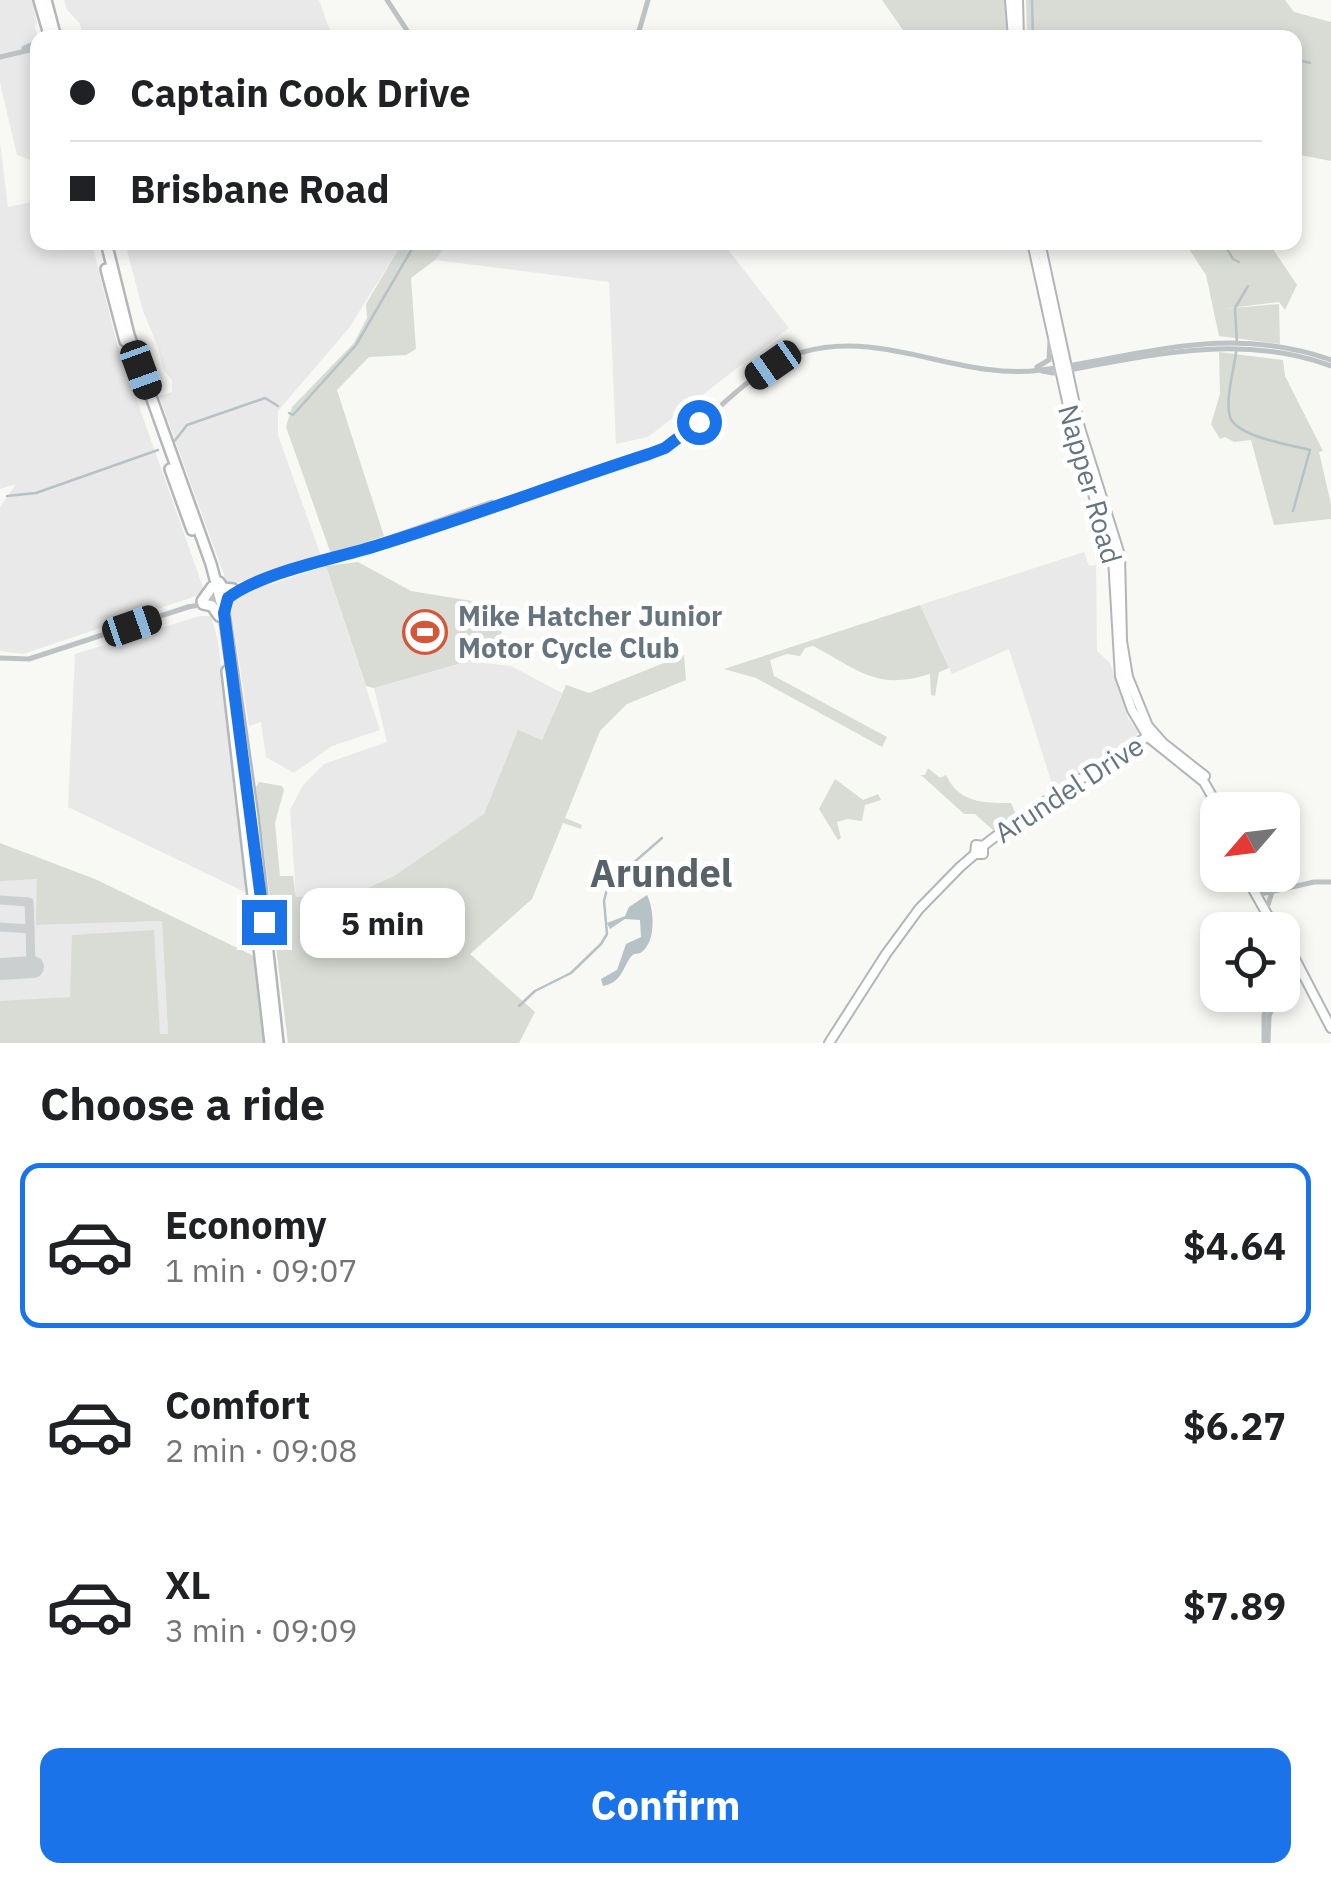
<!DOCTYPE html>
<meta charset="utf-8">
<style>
:root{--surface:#fff;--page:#f2f2f2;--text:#202124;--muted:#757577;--line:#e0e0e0;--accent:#1a73e8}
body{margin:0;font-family:"IBM Plex Sans",sans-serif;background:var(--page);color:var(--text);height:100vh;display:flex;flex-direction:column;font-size:38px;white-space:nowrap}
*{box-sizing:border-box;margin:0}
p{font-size:32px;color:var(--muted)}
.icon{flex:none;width:55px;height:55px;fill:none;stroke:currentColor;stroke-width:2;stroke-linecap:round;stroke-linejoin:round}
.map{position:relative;height:1043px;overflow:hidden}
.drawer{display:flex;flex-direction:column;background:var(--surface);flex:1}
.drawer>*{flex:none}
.guide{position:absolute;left:30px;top:30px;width:1272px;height:220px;border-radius:20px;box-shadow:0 5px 15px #0003;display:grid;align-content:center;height:220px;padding:0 40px;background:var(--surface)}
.needle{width:65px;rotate:242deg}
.tools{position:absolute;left:1200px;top:792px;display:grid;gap:20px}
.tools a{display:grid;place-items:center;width:100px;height:100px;border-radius:20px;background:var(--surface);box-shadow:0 5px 15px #0003;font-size:50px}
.end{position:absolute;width:45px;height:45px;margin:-22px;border:12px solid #1a73e8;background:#fff;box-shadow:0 0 0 5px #fff}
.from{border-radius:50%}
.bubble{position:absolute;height:70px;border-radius:20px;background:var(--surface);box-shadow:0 5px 15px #0003;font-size:32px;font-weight:800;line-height:70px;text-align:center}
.car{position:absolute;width:30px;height:60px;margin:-30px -15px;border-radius:12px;box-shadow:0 0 8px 2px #0007;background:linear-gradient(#222 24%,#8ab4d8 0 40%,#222 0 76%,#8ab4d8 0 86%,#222 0)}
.guide b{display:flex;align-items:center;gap:35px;height:95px;font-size:38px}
.guide b+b{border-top:2px solid var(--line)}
.guide i{width:25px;height:25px;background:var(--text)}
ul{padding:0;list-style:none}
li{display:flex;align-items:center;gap:30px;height:165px;margin:0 20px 15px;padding:0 20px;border:5px solid transparent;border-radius:20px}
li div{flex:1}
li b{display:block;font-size:38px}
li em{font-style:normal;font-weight:800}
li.current{border-color:var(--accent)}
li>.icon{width:90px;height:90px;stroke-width:1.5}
h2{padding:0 40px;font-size:45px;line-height:120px}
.cta{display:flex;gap:20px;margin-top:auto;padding:20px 40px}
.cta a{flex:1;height:115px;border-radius:20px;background:var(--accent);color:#fff;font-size:40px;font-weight:800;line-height:115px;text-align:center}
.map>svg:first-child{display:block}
.built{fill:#e9e9e9}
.green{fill:#d8dcd5}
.water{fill:#b6c2c5}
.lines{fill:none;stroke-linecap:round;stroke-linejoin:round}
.stream{stroke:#b6c2c5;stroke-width:2.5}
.taxiway{stroke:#cccfd0;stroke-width:9}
.runway{stroke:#cccfd0;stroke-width:22}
.major-casing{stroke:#b1b6ba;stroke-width:12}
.highway-casing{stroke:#b3b7ba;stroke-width:14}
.minor{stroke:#bdc2c5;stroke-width:5}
.major{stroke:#fff;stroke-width:8}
.highway{stroke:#fff;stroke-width:9}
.route{stroke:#1a73e8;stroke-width:12}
.labels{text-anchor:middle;stroke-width:10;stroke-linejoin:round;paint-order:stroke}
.street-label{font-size:28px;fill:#65747e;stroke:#fff}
.poi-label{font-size:28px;font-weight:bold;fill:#65747e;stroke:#fff;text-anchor:start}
.district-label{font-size:38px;font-weight:bold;fill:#576269;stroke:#fff}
</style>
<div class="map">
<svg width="1331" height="1043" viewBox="0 0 1331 1043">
<rect width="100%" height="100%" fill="#f8f8f5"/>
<g class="built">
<path d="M0,0H32L37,24L35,25L38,40L37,162L17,155L0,83Z"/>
<path d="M64,0H319L332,37H84L80,24L67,10Z"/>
<path d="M0,142L8,207L37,201L38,242L92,243L117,344L205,593L23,654L0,651V507L16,484L0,489Z"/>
<path d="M125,243H402L349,328L278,411V435L321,556L228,586L159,396L172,392V380L163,369L158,347L143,311Z"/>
<path d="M449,243H723L789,328L648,437L616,444L609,282L435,260Z"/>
<path d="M1084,552L1089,566L1096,565L1097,651L1110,663L1128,718L1138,732L1136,738L1054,790L1009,649L952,674L920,605Z"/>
<path d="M326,566L380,730L332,746L294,773L266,757L261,722L249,726L230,603L251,591Z"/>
<path d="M200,616H211L218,641L247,893L68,807L75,654Z"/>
<path d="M469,661L511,666L562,693L542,740L518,731L484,814L394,876L363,890L296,897L290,810L303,785L324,764L387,742L374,688Z"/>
<path d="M38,878L37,925L162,921L168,1034L0,1043V880Z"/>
</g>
<g class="green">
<path d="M882,0H1005L1007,37H902L903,30Z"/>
<path d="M1026,0H1285L1294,12L1331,22V161L1295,154V38L1027,37Z"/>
<path d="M402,243H449L435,260L411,278L416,349L406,355L369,357L337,390L384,536L331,554L286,427L292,407L354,343L367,318L366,304Z"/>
<path d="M1185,243H1269L1297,285L1285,310L1279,302L1222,309L1279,304L1280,344L1219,336L1206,275Z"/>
<path d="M1219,352L1283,360L1285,376L1323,451L1319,452L1331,504V519L1274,525L1251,440L1234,442L1225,437L1220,439L1211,424L1220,394Z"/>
<path d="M358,562L411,591L503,606L500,657L469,661L374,688L366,686L326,566Z"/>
<path d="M920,605L949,668L939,672L935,696L931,695L930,674C876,691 859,670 813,646L805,648L800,656L787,654L770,660L774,676L887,737L882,747L756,678L724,669Z"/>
<path d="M684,655L686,680L627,704L600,731L565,818L582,825L581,829L563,823L532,899L470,954L535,1012L519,1043H288L256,787L259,782L282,786L284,790L275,823L280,876H293L296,897L363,890L394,876L484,814L518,730L542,740L566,685L589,693Z"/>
<path d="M928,768L940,778L946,775C959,803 983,803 1011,803L1016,815L994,831L975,814H964L921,775H925Z"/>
<path d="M835,779L863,800L878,794L881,800L865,805L862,821L847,819L837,822L841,838L838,840L819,809Z"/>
<path d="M0,843L95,879L254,956L265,1043H0V1001L70,997L72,935L154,930L160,1034H168L162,921L36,925L37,879L0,881Z"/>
</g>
<path class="water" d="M647,895C653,906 657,937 644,950C637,957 636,950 630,958C621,972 621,982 603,986L601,979L617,970L626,944L641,937L640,920L625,919L610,929L607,923L625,916L629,907Z"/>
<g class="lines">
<g class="stream">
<path d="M1032,0L1033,38"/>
<path d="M1295,59L1310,63"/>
<path d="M1223,242L1233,259L1239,262"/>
<path d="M1237,344L1235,308L1248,286"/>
<path d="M1236,352C1234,370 1225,399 1230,417C1237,437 1291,445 1310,450L1293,511"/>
<path d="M289,413L293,415L356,345L416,242"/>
<path d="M173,443L187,425L265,398L278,406"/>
<path d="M7,496L36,493L158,450"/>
<path d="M519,1006L535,991L571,973L601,944L607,934L604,901L608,885L662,838"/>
</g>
<g class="taxiway">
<path d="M0,900L29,902L30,929"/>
<path d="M0,927L30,929L31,967"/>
</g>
<path class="runway" d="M0,969L33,967"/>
<g class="major-casing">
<g id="major">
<path d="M1010,0L1013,38"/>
<path d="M1018,0L1019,38"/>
<path d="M1032,242L1074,433L1113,558L1120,676L1132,710L1148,737L1204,782L1220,810"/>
<path d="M1040,242L1080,428L1120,555L1122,641L1128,677L1148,726L1163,743L1205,776"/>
<path d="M975,854L976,845L983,846L1021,817L1150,735"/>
<path d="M1245,875L1276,930"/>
<path d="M1282,934L1331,1028"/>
<path d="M829,1043L886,954L919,909L960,867L975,854H983V846"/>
</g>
</g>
<g class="highway-casing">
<g id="highway">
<path d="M39,0L50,38"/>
<path d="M46,0L56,38"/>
<path d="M106,242L129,335L211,564L224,613L253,817L278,1043"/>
<path d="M106,269L125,341"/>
<path d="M170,469L192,530"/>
<path d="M219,582L223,588L233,589"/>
<path d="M202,601L212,587"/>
<path d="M203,604L212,606L219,616"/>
<path d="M227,671L270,1043"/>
</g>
</g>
<g class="minor">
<path d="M387,0L412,38"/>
<path d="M637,38L648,0"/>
<path d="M24,48L38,42"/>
<path d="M0,57L38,48"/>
<path d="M1037,367L1049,360L1050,341"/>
<path d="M1042,371L1053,373C1145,356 1240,332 1331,366"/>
<path d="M337,556L492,502"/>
<path d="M203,600L244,586"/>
<path d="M188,607C234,600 279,574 323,561C405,536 486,508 567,481C599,470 637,463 667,447C715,420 748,368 803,352C884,329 960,381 1041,370C1141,356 1229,323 1331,360"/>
<path d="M0,658L29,659L188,607"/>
<path d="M1252,875L1266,890"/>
<path d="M1261,894L1314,882H1331"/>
<path d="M1268,905L1272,892"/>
<path d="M1282,981L1300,971"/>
<path d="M1282,988L1302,976"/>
<path d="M1264,1043V1015L1271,995"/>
<path d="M1268,1043L1269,1016L1278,995"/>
</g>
<use href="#major" class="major"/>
<use href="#highway" class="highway"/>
</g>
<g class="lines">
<path class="route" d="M264,922L224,613L228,598C264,571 335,559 379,545C470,517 559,483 649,454L665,448L699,422"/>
</g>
<defs>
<g id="stadium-ring" transform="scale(2.25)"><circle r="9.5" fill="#fff" stroke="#d45739" stroke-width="1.5"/><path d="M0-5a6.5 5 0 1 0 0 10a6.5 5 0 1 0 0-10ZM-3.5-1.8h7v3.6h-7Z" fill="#d45739"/></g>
</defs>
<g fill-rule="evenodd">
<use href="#stadium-ring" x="425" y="632"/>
</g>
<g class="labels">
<g class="street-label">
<text transform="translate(1090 484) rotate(74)" y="10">Napper Road</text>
<text transform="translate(1069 789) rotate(-33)" y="10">Arundel Drive</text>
</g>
<g class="poi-label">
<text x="458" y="626">Mike Hatcher Junior<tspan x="458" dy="32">Motor Cycle Club</tspan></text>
</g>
<g class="district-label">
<text x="661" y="887">Arundel</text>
</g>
</g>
</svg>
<div class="tools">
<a><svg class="needle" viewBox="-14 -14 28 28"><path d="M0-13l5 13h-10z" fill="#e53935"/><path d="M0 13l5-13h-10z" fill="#757577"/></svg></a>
<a><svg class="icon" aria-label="locate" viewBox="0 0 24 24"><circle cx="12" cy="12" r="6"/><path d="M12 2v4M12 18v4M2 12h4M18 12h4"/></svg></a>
</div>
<i class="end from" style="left:699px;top:422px"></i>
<i class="end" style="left:264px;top:922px"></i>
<div class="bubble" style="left:300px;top:888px;width:165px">5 min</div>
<i class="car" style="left:773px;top:365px;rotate:235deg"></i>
<i class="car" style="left:141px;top:370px;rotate:160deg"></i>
<i class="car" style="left:132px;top:626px;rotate:71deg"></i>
<div class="guide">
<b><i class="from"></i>Captain Cook Drive</b>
<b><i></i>Brisbane Road</b>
</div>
</div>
<section class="drawer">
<h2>Choose a ride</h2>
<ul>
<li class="current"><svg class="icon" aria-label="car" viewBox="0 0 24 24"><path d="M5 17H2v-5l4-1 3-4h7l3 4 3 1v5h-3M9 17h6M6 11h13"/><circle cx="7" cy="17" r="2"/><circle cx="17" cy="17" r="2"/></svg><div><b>Economy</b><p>1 min · 09:07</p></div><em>$4.64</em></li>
<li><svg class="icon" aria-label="car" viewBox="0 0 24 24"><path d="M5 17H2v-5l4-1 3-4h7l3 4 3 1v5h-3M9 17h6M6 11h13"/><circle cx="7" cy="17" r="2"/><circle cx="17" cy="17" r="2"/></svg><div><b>Comfort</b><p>2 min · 09:08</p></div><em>$6.27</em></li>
<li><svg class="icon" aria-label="car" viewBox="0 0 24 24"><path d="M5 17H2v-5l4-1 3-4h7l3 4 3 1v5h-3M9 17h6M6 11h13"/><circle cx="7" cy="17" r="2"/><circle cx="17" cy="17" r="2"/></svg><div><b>XL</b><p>3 min · 09:09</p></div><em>$7.89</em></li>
</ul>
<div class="cta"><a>Confirm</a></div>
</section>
